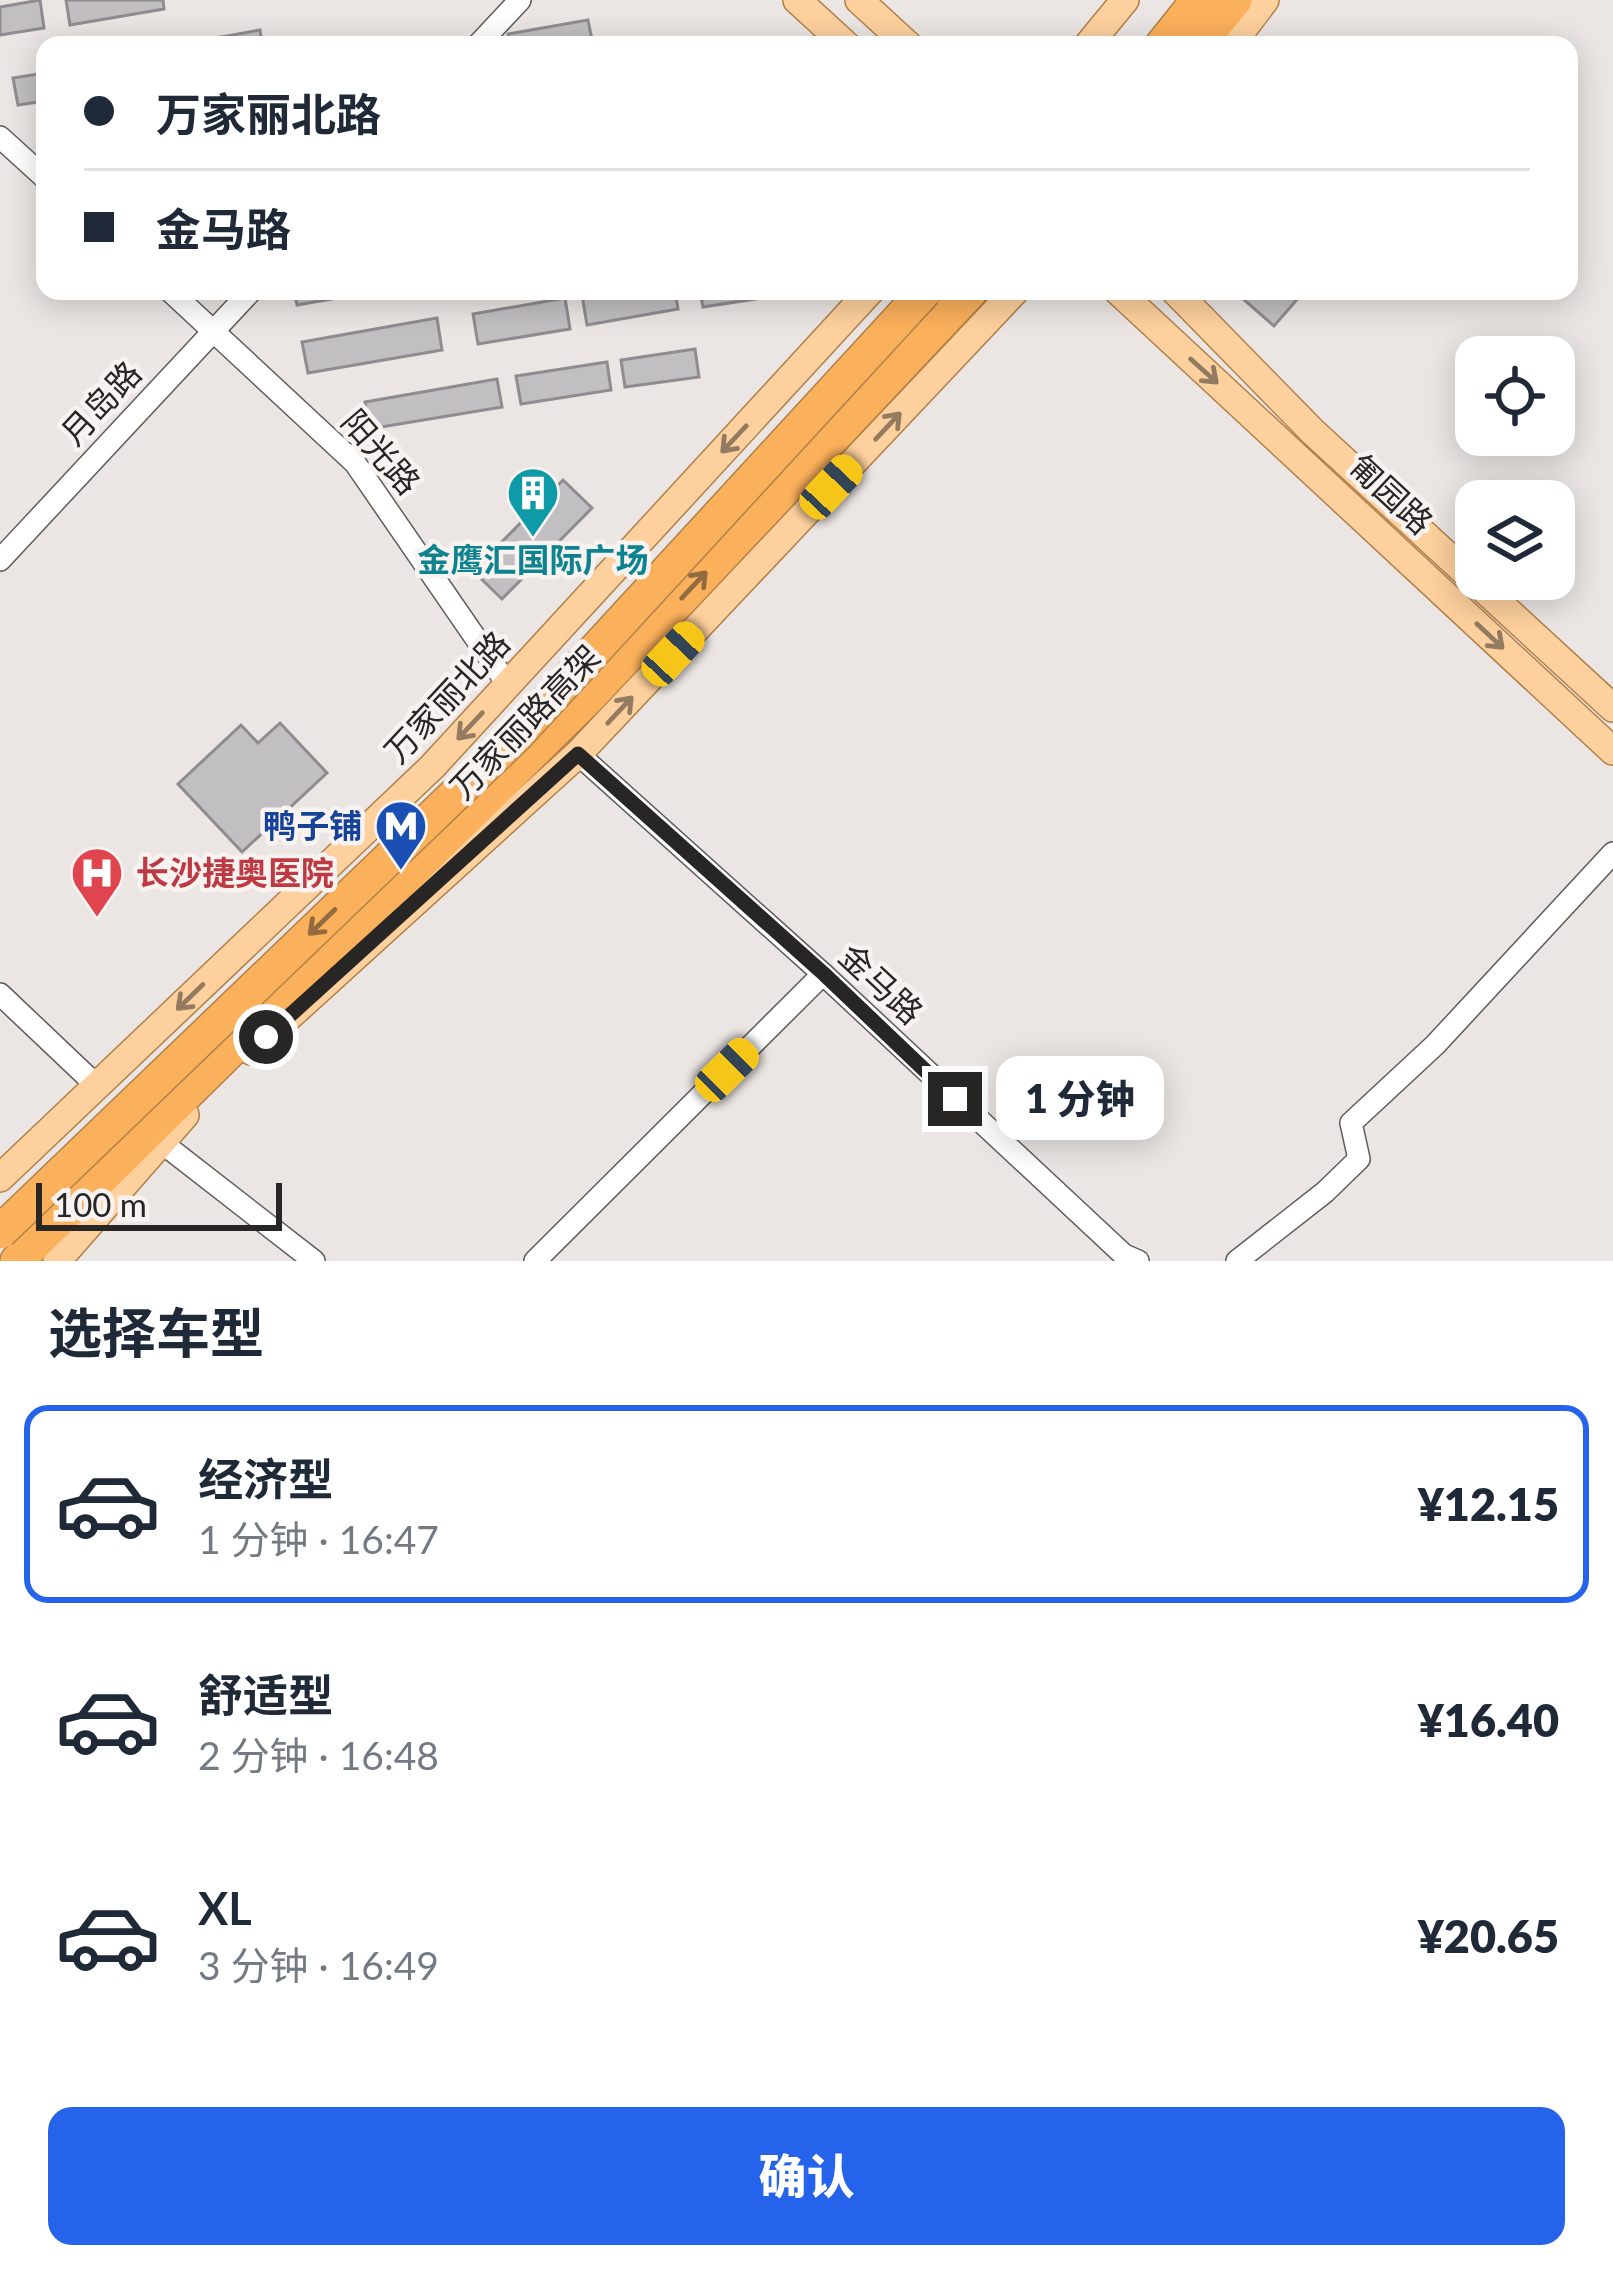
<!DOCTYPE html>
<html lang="zh">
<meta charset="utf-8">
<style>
:root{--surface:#fff;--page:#f6f6f7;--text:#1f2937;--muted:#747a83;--line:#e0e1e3;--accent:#2563eb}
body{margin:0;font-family:Lato,"Noto Sans SC",sans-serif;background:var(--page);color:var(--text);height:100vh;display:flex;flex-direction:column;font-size:45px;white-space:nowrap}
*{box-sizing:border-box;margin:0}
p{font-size:39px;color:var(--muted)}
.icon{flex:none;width:66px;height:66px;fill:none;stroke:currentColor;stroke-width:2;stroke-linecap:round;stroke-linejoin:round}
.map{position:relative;height:1261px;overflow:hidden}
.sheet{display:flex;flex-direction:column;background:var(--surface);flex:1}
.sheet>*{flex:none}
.guide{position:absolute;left:36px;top:36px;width:1542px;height:264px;border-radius:24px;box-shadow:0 6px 30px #0003;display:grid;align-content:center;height:264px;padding:0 48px;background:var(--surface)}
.buttons{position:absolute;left:1455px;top:336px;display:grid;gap:24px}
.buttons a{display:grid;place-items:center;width:120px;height:120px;border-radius:24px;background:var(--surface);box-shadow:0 6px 30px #0003;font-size:60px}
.scale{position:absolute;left:36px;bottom:30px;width:246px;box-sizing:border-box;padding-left:12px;border:6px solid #282625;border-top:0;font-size:33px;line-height:42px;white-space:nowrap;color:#282625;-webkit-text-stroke:9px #f8f3f0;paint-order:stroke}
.end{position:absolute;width:54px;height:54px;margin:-27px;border:15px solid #282625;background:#fff;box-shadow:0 0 0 6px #fff}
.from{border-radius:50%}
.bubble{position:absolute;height:84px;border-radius:24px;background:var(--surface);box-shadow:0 6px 30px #0003;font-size:39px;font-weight:800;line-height:84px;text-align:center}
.car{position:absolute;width:36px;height:72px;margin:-36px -18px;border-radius:15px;box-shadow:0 0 9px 3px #0007;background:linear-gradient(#f5c518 24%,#345 0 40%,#f5c518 0 76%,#345 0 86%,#f5c518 0)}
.guide b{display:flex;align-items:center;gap:42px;height:114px;font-size:45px}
.guide b+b{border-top:3px solid var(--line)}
.guide i{width:30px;height:30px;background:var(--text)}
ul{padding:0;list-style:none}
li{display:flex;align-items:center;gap:36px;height:198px;margin:0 24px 18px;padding:0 24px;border:6px solid transparent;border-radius:24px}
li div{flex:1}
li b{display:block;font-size:45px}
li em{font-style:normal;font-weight:800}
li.on{border-color:var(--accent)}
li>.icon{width:108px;height:108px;stroke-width:1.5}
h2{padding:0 48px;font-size:54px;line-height:144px}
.cta{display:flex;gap:24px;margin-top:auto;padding:24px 48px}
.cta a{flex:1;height:138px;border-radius:24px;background:var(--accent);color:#fff;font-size:48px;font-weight:800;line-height:138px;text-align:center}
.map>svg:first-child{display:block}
.building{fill:#c2bfc3;stroke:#8f8b8f;stroke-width:3}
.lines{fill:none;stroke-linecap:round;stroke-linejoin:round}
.minor-casing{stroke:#605c5a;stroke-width:24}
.major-casing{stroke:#b18048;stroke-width:30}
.highway-casing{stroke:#b18048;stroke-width:36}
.minor{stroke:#fff;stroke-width:21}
.major{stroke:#fdd09d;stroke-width:27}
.highway{stroke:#fbb05b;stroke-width:33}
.highway-bridge-casing{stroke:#b18048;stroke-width:36;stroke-linecap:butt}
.highway-bridge{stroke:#fbb05b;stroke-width:33}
.oneway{stroke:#927b61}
.oneway2{stroke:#926b40}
.route{stroke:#282625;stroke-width:15}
.labels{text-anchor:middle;stroke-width:9;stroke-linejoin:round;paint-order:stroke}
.street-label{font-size:33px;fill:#282625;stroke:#f8f3f0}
.culture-label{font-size:33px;font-weight:bold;fill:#0d838f;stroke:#f8f3f0}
.transit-label{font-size:33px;font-weight:bold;fill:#164399;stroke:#f8f3f0;text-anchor:end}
.health-label{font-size:33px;font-weight:bold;fill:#be3a42;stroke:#f8f3f0;text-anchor:start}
</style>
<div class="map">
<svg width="1613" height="1261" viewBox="0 0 1613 1261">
<rect width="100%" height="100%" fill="#ebe6e3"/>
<g class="building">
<path d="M40,0L44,28L0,35V7Z"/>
<path d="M66,0H163L164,9L70,25Z"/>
<path d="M588,20L593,45H510L508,34Z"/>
<path d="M260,30L262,45H177Z"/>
<path d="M45,73V101L18,105L13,78Z"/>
<path d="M294,291H378L297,305Z"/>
<path d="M608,291H675L678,309L587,325L582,295Z"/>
<path d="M700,291H780L781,295L703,307Z"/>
<path d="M1234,291H1296L1301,295L1274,326Z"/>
<path d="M565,298L570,329L478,344L473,314Z"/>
<path d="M437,318L442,350L308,373L302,342Z"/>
<path d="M695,349L699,377L625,387L621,360Z"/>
<path d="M607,362L611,390L521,404L516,376Z"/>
<path d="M497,379L502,407L369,429L365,402Z"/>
<path d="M563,480L592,508L502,599L473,571Z"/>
<path d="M280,723L327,773L242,852L178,784L241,725L258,743Z"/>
</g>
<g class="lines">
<g class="minor-casing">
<g id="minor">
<path d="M478,45L520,0"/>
<path d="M0,137L45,178"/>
<path d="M170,291L355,463L508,685"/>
<path d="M0,560L251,291"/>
<path d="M578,754L823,974L1124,1255L1138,1261"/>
<path d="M0,994L97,1086"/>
<path d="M161,1142L314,1261"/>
<path d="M535,1261L823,974"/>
<path d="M1237,1261L1325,1192L1359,1159L1351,1123L1435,1045L1613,853"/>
</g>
</g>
<g class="major-casing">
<g id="major">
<path d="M797,0L846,45"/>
<path d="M859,0L908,45"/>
<path d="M1088,45L1125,0"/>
<path d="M1231,45L1265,0"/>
<path d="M1118,291L1613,751"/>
<path d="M1175,291L1312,431L1613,708"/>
<path d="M251,1051L578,754L1015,291"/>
<path d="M0,1178L432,767L870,291"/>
<path d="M57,1261L185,1115"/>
</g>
</g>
<g class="highway-casing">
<g id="highway">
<path d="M1162,45L1198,0"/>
<path d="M1198,45L1235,0"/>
<path d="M17,1261L590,696L971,291"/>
</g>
</g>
<use href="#minor" class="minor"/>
<use href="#major" class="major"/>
<use href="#highway" class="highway"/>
<g class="highway-bridge-casing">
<path id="highway-bridge" d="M0,1232L516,736L925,291"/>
</g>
<use href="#highway-bridge" class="highway-bridge"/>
</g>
<defs><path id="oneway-shaft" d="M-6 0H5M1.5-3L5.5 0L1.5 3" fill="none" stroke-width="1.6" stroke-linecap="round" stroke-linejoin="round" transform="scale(3)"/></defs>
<g class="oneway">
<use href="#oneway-shaft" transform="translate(1204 371) rotate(42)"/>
<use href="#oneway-shaft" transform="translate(888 426) rotate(-47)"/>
<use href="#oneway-shaft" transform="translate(734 439) rotate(133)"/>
<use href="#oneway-shaft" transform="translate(1490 636) rotate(43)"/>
<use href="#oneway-shaft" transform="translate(620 710) rotate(-47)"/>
<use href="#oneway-shaft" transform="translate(470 726) rotate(133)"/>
<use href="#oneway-shaft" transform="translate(190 997) rotate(136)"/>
</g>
<g class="oneway2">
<use href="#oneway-shaft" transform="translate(694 585) rotate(-47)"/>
<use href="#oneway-shaft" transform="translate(322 922) rotate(136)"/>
</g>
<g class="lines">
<path class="route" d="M266,1037L578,754L824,974L955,1099"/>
</g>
<defs>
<g id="building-pin" transform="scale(2.7)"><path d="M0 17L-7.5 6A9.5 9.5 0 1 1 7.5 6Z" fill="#0f9aa8" stroke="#f8f3f0"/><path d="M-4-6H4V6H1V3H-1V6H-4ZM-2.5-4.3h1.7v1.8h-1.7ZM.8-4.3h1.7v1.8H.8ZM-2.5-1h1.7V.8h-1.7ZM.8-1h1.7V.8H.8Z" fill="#fff"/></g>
<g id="metro-pin" transform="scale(2.7)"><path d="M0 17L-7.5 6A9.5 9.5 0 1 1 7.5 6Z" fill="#1a4fb4" stroke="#f8f3f0"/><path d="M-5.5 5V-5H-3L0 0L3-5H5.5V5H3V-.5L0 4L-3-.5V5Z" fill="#fff"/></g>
<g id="hospital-pin" transform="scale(2.7)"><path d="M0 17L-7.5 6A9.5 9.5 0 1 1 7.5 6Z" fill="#e0444e" stroke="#f8f3f0"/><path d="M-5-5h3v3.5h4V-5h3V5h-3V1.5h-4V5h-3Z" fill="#fff"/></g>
</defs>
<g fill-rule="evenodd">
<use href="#building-pin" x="533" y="493"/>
<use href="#metro-pin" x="401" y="826"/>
<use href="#hospital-pin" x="97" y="873"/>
</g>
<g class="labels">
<g class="street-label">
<text transform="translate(101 403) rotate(-47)" y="12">月岛路</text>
<text transform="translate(381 452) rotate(49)" y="12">阳光路</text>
<text transform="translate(1391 494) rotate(43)" y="12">匍园路</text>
<text transform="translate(447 697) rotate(-47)" y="12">万家丽北路</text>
<text transform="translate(525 722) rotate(-46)" y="12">万家丽路高架</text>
<text transform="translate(881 984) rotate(43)" y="12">金马路</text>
</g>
<g class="culture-label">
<text x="533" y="572">金鹰汇国际广场</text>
</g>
<g class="transit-label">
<text x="362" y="838">鸭子铺</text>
</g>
<g class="health-label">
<text x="136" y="885">长沙捷奥医院</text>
</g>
</g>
</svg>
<div class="buttons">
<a><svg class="icon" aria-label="locate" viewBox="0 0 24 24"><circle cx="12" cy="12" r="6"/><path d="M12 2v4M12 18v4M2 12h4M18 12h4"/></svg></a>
<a><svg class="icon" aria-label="layers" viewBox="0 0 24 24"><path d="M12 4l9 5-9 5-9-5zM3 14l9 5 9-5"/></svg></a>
</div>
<div class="scale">100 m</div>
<i class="end from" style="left:266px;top:1037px"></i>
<i class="end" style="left:955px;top:1099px"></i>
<div class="bubble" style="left:996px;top:1056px;width:168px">1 分钟</div>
<i class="car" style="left:831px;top:487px;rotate:43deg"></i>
<i class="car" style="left:673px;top:654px;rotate:43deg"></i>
<i class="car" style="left:727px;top:1070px;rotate:45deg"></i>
<div class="guide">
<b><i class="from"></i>万家丽北路</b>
<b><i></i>金马路</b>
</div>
</div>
<section class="sheet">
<h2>选择车型</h2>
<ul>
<li class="on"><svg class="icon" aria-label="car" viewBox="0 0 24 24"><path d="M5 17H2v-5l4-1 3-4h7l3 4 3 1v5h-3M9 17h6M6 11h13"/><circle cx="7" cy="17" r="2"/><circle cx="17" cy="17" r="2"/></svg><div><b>经济型</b><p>1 分钟 · 16:47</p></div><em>¥12.15</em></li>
<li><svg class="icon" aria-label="car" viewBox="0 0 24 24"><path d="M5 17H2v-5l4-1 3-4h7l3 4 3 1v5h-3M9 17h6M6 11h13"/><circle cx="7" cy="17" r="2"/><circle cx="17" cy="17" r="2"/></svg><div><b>舒适型</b><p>2 分钟 · 16:48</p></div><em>¥16.40</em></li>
<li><svg class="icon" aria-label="car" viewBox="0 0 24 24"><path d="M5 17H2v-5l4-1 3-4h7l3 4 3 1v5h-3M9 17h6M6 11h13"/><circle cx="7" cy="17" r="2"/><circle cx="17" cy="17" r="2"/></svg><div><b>XL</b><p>3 分钟 · 16:49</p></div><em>¥20.65</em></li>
</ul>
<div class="cta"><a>确认</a></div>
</section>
